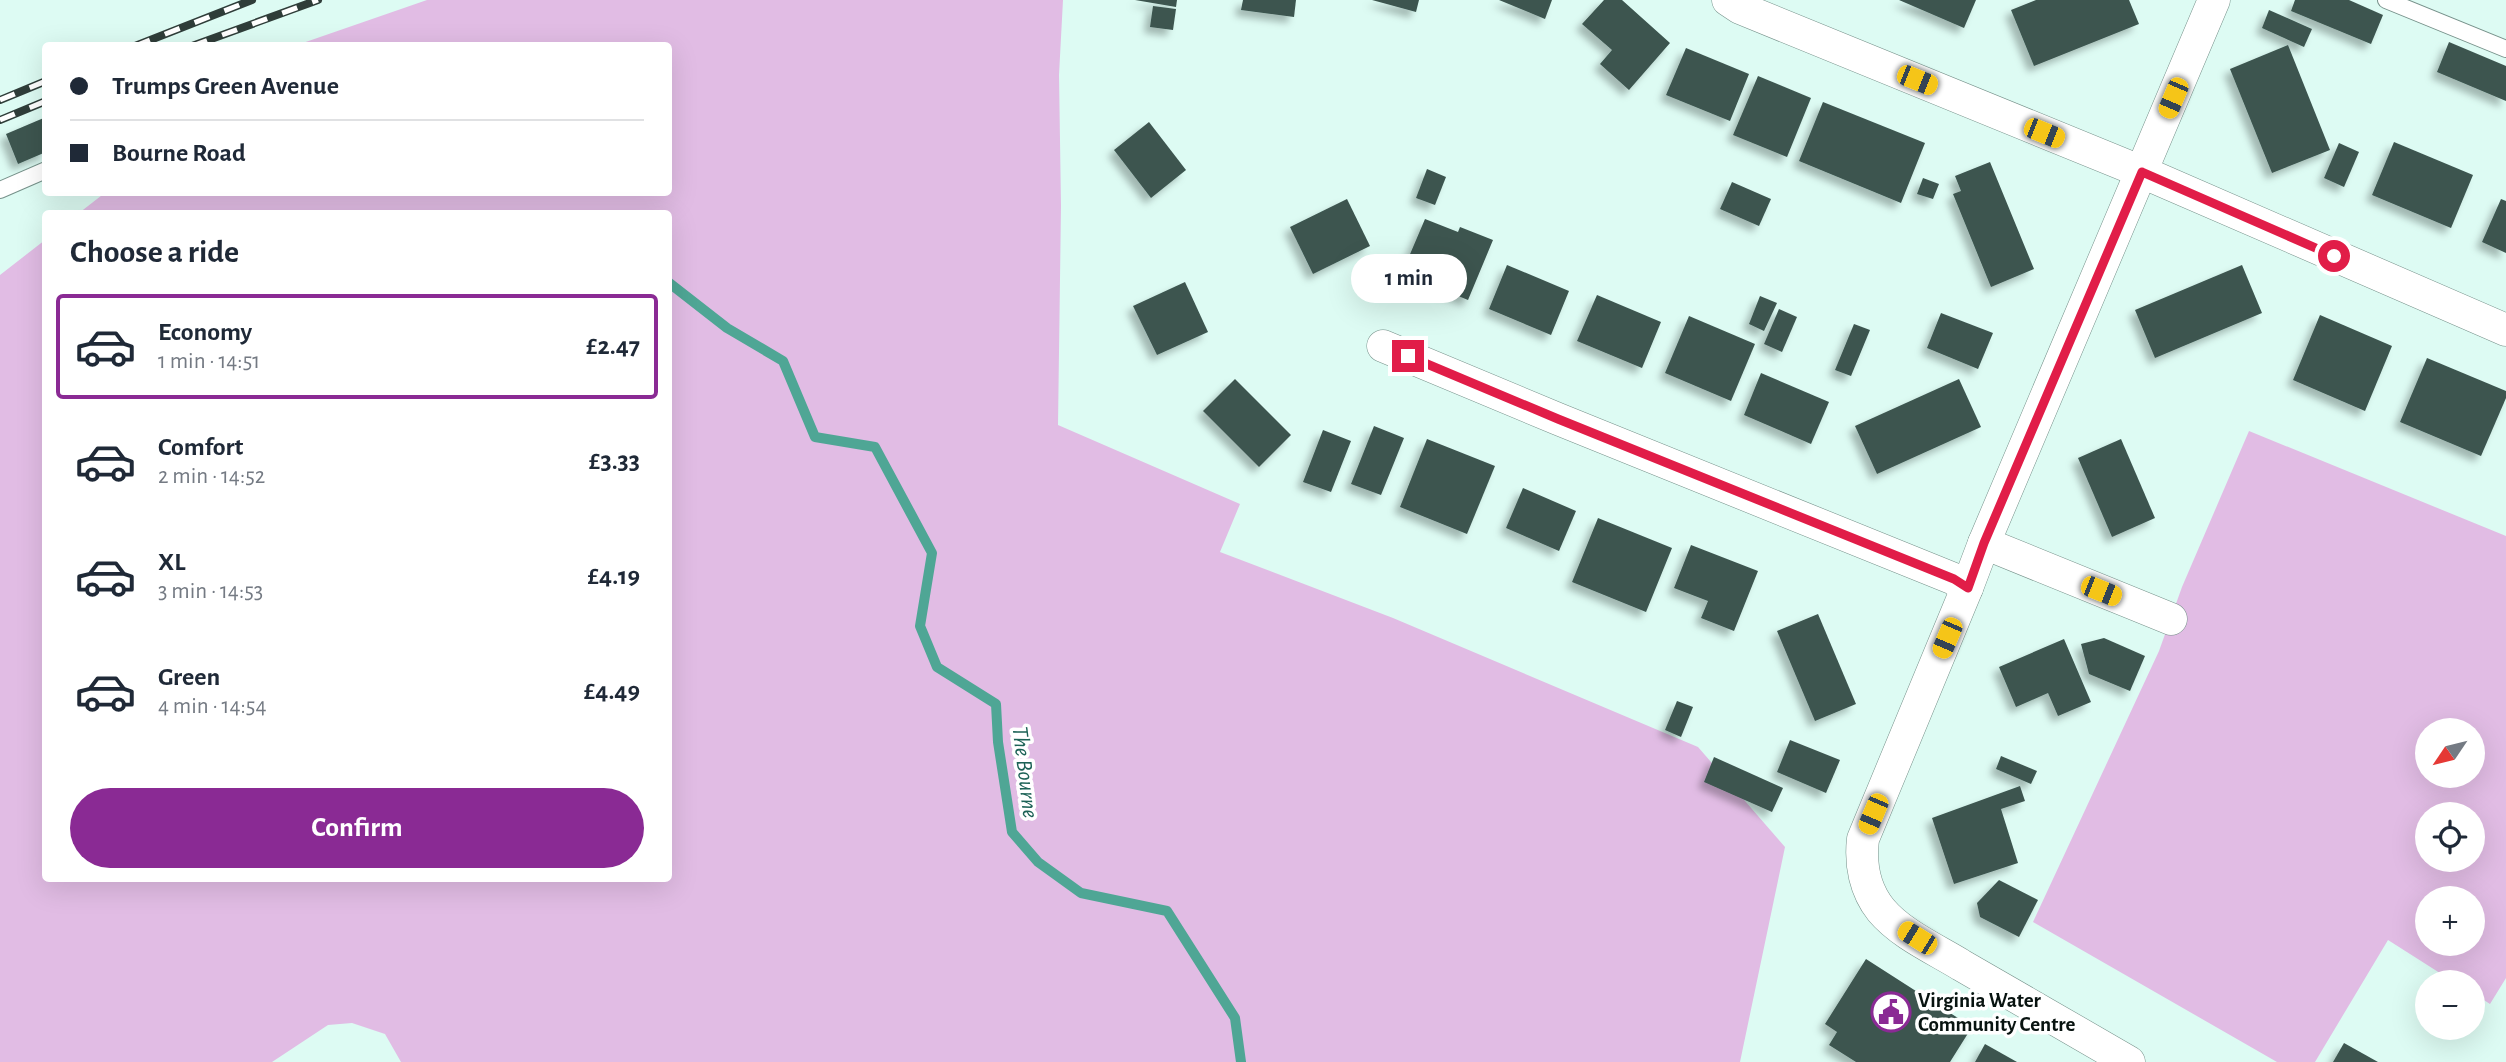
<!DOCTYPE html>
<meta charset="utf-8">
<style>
:root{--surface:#fff;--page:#f6f6f7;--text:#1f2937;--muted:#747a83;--line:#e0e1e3;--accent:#8a2a94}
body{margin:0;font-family:"Alegreya Sans",sans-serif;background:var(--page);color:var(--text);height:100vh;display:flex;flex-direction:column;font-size:26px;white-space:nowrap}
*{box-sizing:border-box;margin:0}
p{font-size:23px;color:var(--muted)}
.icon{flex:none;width:38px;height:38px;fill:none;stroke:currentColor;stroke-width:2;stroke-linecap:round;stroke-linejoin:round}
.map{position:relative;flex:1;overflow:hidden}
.sheet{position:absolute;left:42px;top:210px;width:630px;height:672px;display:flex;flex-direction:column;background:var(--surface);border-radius:7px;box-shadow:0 7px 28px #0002}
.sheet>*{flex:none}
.guide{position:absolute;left:42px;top:42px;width:630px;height:154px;border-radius:7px;box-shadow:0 7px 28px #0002;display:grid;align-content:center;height:154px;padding:0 28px;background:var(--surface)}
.needle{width:46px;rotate:235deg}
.controls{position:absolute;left:2415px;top:718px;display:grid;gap:14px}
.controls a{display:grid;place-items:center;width:70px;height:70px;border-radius:50%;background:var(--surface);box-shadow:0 7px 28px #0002;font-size:35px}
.end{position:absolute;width:32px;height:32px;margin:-16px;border:9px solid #e11d48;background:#fff;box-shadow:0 0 0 4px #fff}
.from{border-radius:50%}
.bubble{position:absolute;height:49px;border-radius:24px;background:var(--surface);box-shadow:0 7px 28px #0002;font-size:23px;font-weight:700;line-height:49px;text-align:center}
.car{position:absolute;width:21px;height:42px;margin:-21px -10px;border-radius:9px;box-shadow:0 0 5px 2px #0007;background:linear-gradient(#f5c518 24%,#345 0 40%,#f5c518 0 76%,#345 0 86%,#f5c518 0)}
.guide b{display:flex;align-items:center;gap:24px;height:66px;font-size:26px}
.guide b+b{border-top:2px solid var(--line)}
.guide i{width:18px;height:18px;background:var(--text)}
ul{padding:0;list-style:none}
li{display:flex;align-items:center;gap:21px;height:105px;margin:0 14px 10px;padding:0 14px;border:4px solid transparent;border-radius:7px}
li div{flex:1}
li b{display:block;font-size:26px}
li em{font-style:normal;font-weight:700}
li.active{border-color:var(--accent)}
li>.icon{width:63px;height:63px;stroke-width:1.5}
h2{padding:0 28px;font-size:32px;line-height:84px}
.action{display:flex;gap:14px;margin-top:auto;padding:14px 28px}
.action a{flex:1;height:80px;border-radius:42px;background:var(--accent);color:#fff;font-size:28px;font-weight:700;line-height:80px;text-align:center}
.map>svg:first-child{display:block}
.green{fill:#e1bce4;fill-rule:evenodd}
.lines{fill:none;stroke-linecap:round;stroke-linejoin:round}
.stream{stroke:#4fa695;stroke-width:10}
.building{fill:#3c554f;filter:url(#shadow)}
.service-casing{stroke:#76918a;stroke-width:18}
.minor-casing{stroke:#76918a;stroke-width:33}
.service{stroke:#fff;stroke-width:16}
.minor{stroke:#fff;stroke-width:32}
.rail-casing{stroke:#2f3d39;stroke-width:8}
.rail{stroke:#fff;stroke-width:5;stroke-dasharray:16;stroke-linecap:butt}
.route{stroke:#e11d48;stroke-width:9}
.labels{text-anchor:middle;stroke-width:7;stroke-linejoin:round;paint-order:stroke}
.poi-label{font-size:21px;font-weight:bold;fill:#081310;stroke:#fff;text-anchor:start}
.water-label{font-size:23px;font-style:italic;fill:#1c6256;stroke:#fff}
</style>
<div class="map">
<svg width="2506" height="1062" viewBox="0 0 2506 1062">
<defs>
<filter id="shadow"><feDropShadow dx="-6" dy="6" stdDeviation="3.5" flood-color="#0004"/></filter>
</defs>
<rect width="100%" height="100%" fill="#ddfbf3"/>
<g class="green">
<path d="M427,0H1063L1059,75L1061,206L1058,425L1240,504L1220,552L1393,618L1698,747L1785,847L1740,1062H401L385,1034L352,1023L328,1025L272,1062H0V275L45,240L46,878H668V214L79,213L106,192H668V46L297,45Z"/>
<path d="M2249,431L2506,536V978L2490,1004L2473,993V982H2454L2388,940L2315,1062H2277L2033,922L2159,651L2182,587ZM2427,730H2473V775H2427ZM2427,814H2473V859H2427ZM2427,898H2473V943H2427Z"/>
</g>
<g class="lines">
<path class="stream" d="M668,282L727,328L783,361L815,437L875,447L932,553L920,626L937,667L996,704L998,742L1012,832L1038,862L1081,893L1167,911L1235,1018L1241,1062"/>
</g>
<g class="building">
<path d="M1135,0H1177L1176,7Z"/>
<path d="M1243,0H1296L1294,17L1241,10Z"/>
<path d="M1372,0H1419L1416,12Z"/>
<path d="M1499,0H1552L1545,19Z"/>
<path d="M1604,0H1622L1670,43L1629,90L1600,64L1612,50L1582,24Z"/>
<path d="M1899,0H1976L1964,28Z"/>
<path d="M2036,0H2129L2139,24L2034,66L2011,10Z"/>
<path d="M2295,0H2349L2383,15L2371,44L2291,11Z"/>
<path d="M1153,6L1176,9L1173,30L1150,27Z"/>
<path d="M2269,10L2312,29L2304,47L2262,28Z"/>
<path d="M2449,42L2506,66V101L2437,72Z"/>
<path d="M2288,45L2330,150L2272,173L2230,69Z"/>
<path d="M1686,48L1749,74L1730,121L1666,95Z"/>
<path d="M1758,76L1811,98L1787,157L1733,135Z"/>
<path d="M1823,102L1925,143L1901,203L1799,161Z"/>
<path d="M46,117V152L18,164L6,134Z"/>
<path d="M1149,122L1186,170L1151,198L1114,150Z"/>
<path d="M2394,142L2473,175L2451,228L2372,195Z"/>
<path d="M2339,143L2359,152L2344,187L2324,178Z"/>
<path d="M1990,162L2034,269L1991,287L1953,194L1961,191L1955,176Z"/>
<path d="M1427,169L1446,177L1435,205L1416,198Z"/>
<path d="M1923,178L1939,184L1933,199L1917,194Z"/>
<path d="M1732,182L1771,199L1759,226L1720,209Z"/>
<path d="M1347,199L1370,246L1313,274L1290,227Z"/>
<path d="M2501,199L2506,201V253L2482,242Z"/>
<path d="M1425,219L1458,232L1460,227L1493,240L1468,300L1402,273Z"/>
<path d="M1507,265L1569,291L1551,335L1489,309Z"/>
<path d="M2242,265L2262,313L2155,358L2135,310Z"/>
<path d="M1185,282L1208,332L1157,355L1133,306Z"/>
<path d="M1597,295L1661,322L1642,368L1577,341Z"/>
<path d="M1760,296L1777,303L1764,331L1749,324Z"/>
<path d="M1779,309L1797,317L1782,352L1764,344Z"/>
<path d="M1941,313L1993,333L1978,369L1927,348Z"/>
<path d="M2320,315L2392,346L2365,411L2293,380Z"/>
<path d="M1689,316L1755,344L1731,401L1665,373Z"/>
<path d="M1854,324L1870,330L1851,376L1835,370Z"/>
<path d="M2427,358L2506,391V398L2481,456L2400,422Z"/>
<path d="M1761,373L1829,402L1811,444L1744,415Z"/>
<path d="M1235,379L1291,435L1259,467L1203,411Z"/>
<path d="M1959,379L1981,427L1877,474L1855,426Z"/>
<path d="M1374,426L1404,438L1381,495L1351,484Z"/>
<path d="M1323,430L1351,441L1331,492L1303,482Z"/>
<path d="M1427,439L1495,466L1467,534L1400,507Z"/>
<path d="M2121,439L2155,518L2112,537L2078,458Z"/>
<path d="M1523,488L1576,511L1559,551L1506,528Z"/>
<path d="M1598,518L1672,548L1646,612L1572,582Z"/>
<path d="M1691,545L1758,571L1734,631L1701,618L1708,601L1674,588Z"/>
<path d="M1818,614L1856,704L1815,721L1777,631Z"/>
<path d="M2104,638L2145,656L2130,691L2089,674L2081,644Z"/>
<path d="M2064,639L2091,702L2058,716L2048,693L2016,707L1999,667Z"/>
<path d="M1677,701L1693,707L1681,737L1665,730Z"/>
<path d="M1790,740L1840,760L1826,793L1777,772Z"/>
<path d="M2001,756L2037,771L2031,784L1996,769Z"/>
<path d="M1714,757L1783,788L1772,812L1704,782Z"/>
<path d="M2020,786L2025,801L2001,809L2018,863L1954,884L1932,818Z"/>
<path d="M1999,880L2038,900L2019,937L1980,917L1977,903Z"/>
<path d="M1866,959L1972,1027L1950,1062H1856L1829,1045L1837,1032L1825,1024Z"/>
<path d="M2344,1043L2378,1062H2333Z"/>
<path d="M1985,1044L2017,1062H1975Z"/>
</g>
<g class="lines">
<g class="service-casing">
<g id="service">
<path d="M2386,0L2506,49"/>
<path d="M0,190L46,170"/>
</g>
</g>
<g class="minor-casing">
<g id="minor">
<path d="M1728,0L1740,8L2142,172L2506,330"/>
<path d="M1383,346L1558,419L1954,579L1967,588"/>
<path d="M1984,543L2171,619"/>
<path d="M2129,1062C2073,1030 2017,997 1961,965C1935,949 1901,934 1881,910C1865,890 1860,864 1863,839L1967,588L1984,543L2214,0"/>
</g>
</g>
<use href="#service" class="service"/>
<use href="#minor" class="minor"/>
<g class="rail-casing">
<g id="rail">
<path d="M135,46L252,0"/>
<path d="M192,46L318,0"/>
<path d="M0,100L46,81"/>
<path d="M0,120L46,101"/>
</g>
</g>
<use href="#rail" class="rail"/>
</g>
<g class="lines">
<path class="route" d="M1408,356L1558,419L1954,579L1968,588L1984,543L2142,172L2334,256"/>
</g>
<defs>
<g id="civic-ring" transform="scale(2.0125)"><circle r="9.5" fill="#fff" stroke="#8a2a94" stroke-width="1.5"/><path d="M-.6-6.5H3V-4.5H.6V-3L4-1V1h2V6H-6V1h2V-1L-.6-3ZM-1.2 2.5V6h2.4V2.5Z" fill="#8a2a94"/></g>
</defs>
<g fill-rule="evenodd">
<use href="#civic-ring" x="1891" y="1012"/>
</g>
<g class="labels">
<g class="poi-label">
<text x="1918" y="1007">Virginia Water<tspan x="1918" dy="24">Community Centre</tspan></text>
</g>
<g class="water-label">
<text transform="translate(1026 772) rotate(83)" y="8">The Bourne</text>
</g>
</g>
</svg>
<div class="controls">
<a><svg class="needle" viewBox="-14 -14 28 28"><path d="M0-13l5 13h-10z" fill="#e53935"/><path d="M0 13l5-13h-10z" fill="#747a83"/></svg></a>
<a><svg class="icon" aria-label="locate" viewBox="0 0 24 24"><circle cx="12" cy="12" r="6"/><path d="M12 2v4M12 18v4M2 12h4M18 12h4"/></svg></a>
<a>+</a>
<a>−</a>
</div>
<i class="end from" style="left:2334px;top:256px"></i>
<i class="end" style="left:1408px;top:356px"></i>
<div class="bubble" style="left:1351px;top:254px;width:116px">1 min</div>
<i class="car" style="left:1917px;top:80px;rotate:112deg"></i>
<i class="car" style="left:2173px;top:98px;rotate:203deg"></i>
<i class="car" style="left:2044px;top:133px;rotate:112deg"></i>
<i class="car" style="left:2101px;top:591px;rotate:112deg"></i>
<i class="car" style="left:1947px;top:638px;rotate:203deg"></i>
<i class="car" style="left:1873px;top:814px;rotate:203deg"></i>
<i class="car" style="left:1917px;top:938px;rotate:302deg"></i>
<div class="guide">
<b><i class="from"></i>Trumps Green Avenue</b>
<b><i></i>Bourne Road</b>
</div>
<section class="sheet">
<h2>Choose a ride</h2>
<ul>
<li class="active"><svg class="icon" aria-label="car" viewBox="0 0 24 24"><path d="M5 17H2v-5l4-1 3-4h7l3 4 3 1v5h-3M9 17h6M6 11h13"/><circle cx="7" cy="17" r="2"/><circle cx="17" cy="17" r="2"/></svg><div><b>Economy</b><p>1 min · 14:51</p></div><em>£2.47</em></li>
<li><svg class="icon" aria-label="car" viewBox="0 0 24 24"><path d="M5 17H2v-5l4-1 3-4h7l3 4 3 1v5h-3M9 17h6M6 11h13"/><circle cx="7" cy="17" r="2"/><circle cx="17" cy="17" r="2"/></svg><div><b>Comfort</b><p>2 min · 14:52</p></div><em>£3.33</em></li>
<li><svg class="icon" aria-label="car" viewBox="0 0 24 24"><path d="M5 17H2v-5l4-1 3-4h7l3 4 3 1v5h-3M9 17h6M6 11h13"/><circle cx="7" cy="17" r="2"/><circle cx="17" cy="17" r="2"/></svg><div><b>XL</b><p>3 min · 14:53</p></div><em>£4.19</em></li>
<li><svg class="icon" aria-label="car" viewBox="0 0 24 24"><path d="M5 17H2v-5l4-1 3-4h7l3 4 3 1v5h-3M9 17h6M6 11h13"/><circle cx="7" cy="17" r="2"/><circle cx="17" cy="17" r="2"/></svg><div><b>Green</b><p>4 min · 14:54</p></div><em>£4.49</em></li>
</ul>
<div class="action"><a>Confirm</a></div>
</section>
</div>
